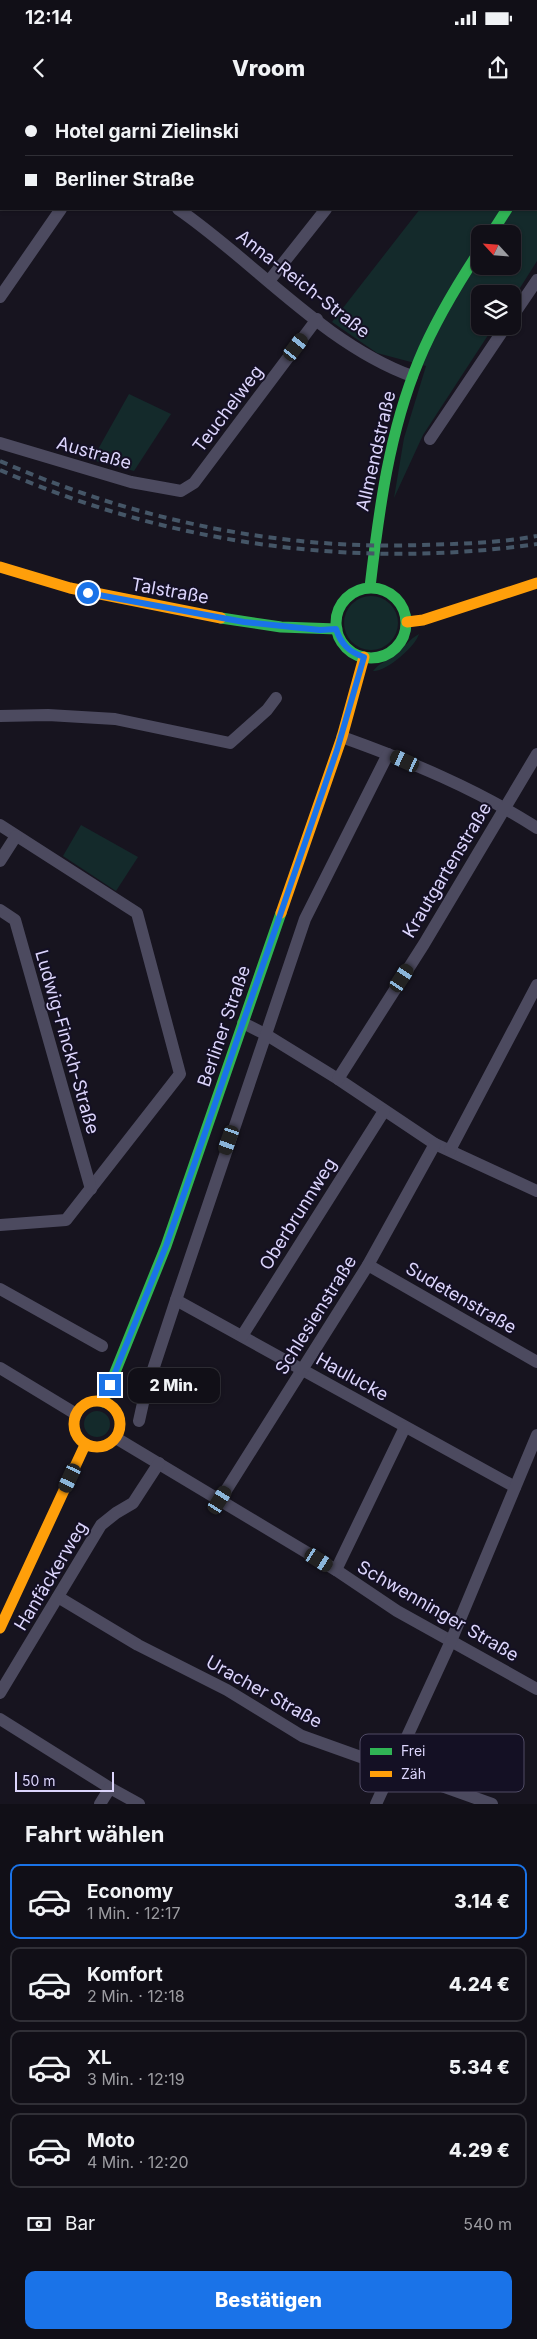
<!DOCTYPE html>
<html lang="de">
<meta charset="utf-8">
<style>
:root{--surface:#110f17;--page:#1a1820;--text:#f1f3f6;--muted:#9c9ca1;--line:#302f36;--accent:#1a73e8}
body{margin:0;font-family:Inter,sans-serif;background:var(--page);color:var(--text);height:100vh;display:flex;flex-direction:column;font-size:19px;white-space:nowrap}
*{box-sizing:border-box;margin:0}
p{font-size:16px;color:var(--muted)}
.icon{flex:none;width:28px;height:28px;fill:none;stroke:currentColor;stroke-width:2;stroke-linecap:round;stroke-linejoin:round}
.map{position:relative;height:1704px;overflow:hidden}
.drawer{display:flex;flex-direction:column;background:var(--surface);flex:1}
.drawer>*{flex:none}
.guide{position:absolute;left:0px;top:0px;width:538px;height:110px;box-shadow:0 1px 4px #0004,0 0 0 1px var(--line);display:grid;align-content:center;height:110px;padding:0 25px;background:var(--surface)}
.needle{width:32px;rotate:296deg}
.buttons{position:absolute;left:471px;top:125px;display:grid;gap:10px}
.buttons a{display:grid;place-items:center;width:50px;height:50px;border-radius:10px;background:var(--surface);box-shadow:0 1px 4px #0004,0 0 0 1px var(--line);font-size:25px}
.scale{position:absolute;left:15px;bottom:12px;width:99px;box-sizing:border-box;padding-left:5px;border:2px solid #dcd5fc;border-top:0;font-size:14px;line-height:18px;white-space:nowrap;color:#dcd5fc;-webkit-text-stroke:4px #141024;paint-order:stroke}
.end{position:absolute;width:22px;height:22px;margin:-11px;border:6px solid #1a73e8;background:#fff;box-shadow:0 0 0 2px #fff}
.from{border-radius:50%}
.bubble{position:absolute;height:35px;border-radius:10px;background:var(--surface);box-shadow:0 1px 4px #0004,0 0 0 1px var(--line);font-size:16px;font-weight:800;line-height:35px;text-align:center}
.car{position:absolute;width:15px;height:30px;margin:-15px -8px;border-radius:6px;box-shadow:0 0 4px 1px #0007;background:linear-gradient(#222 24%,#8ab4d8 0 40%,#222 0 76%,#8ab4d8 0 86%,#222 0)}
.guide b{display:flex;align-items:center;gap:18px;height:48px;font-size:19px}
.guide b+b{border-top:1px solid var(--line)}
.guide i{width:12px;height:12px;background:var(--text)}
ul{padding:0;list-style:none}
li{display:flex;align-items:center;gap:15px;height:75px;margin:0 10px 8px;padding:0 15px;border:2px solid var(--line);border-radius:10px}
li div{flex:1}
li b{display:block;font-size:19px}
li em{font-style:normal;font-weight:800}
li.active{border-color:var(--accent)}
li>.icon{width:45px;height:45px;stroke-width:1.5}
h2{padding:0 25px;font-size:22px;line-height:60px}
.pay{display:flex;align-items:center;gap:12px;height:55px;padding:0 25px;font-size:19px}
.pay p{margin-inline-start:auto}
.cta{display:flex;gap:10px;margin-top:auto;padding:10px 25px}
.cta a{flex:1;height:58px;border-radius:10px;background:var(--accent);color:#fff;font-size:20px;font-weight:800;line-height:58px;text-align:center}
.status{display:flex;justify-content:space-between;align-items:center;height:35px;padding:0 25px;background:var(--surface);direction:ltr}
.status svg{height:14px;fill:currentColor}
header{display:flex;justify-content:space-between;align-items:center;height:65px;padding:0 25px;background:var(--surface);font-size:22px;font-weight:800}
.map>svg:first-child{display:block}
.green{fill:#142a2b;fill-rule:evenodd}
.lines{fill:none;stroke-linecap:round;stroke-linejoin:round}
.street{stroke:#4c4a5f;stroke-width:12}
.fast{stroke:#30b455;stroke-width:11}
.slow{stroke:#ff9f0a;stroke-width:11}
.rail{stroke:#455667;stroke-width:4;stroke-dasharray:8 6;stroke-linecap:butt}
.route{stroke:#1a73e8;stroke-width:6}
.labels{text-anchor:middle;stroke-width:4;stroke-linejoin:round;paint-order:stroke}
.street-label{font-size:18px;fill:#dcd5fc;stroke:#141024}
.key{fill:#141024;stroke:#504b65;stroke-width:1}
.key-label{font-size:14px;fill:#dcd5fc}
</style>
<div class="status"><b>12:14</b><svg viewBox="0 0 49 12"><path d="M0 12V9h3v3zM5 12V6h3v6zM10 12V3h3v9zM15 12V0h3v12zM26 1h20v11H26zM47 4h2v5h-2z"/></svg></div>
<header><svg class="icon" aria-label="back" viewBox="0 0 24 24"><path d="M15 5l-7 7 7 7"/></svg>Vroom<svg class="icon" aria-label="share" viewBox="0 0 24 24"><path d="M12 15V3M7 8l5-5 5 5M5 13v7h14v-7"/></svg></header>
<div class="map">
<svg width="537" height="1704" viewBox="0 0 537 1704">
<rect width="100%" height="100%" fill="#17141f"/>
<g class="green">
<path d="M497,0H537V161L513,199L512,194H480V226H494L423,335L394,398L404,338L426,266L377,253L332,222L420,109H536V1ZM480,134H512V166H480Z"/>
<path d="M129,294L171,314L134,371L92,360Z"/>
<circle cx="371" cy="523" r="27"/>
<path d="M419,534C415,547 386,572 373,571C380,562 390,560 398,552C405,546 410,539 419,534Z"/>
<path d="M81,725L138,757L116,791L63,756Z"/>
<circle cx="97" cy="1324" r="13"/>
</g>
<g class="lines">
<g class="street">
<path d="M9,0L11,1"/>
<path d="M247,1L248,0"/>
<path d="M412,1L413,0"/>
<path d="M536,88L537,89"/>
<path d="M178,109C255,162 324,244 412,276"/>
<path d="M269,181L326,109"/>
<path d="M0,197L61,109"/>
<path d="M512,217L537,180"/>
<path d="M430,339L506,226"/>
<path d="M0,343L131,382L181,391L194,383L317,219"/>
<path d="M0,616L48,615L115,619L230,643L267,610L276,598"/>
<path d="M342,637C409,661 477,689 537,728"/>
<path d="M0,725L137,813L180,974L66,1120L0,1125"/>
<path d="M0,761L16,736"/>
<path d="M0,810L15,820L91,1089"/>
<path d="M243,923L265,934L338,979L435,1044L537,1091"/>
<path d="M338,979L424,844L537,654"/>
<path d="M450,1050L537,885"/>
<path d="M368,1165L537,1262"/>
<path d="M0,1189L102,1246"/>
<path d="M176,1200L515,1387"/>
<path d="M242,1236L384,1011"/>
<path d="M0,1268L76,1314"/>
<path d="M139,1321L145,1294L176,1200L305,819L388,654"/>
<path d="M116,1338L336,1470L397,1511L537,1589"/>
<path d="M220,1400L368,1165L435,1044"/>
<path d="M336,1470L405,1327"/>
<path d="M58,1497L138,1545L227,1590L302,1636L492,1704"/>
<path d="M0,1593L101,1425L116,1413L133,1403L159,1363"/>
<path d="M0,1619L110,1688L139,1704"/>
<path d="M100,1704L110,1688"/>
<path d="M376,1704L451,1541L537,1335"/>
</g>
<g class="fast">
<path d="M491,134L507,109"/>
<path d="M370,487C379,410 389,332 419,260C435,221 457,185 480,150"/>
<circle cx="371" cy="523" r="35"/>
<path d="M221,518L281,527L337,529"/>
<path d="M103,1302L166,1146L281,813"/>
</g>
<g class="slow">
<path d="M536,65L537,64"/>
<path d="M0,467L70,488L221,518"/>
<path d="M407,522L423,520L537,483"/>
<path d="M281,813L342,637L364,557"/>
<circle cx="97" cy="1324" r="23"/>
<path d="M0,1528L85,1345"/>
</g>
<g class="rail">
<path d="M0,361C132,419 276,450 420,445C459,444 498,443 537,436"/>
<path d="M0,370C168,444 355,470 537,444"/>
</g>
</g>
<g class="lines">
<path class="route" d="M88,493L244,522L320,530L336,529C341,544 349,552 364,557L337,650L166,1146L110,1285"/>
</g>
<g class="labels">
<g class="street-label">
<text transform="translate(303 184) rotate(38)" y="6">Anna-Reich-Straße</text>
<text transform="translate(228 309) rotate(-53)" y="6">Teuchelweg</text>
<text transform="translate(376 351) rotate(-77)" y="6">Allmendstraße</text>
<text transform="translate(94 353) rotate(16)" y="6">Austraße</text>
<text transform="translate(170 491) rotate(10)" y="6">Talstraße</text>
<text transform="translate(447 770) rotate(-59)" y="6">Krautgartenstraße</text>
<text transform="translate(224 926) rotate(-71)" y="6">Berliner Straße</text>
<text transform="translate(67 942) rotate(74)" y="6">Ludwig-Finckh-Straße</text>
<text transform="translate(298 1114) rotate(-58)" y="6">Oberbrunnweg</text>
<text transform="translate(461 1198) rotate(30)" y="6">Sudetenstraße</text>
<text transform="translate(316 1215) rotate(-58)" y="6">Schlesienstraße</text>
<text transform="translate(352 1277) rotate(29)" y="6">Haulucke</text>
<text transform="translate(51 1476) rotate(-59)" y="6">Hanfäckerweg</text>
<text transform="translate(438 1511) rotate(30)" y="6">Schwenninger Straße</text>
<text transform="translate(264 1592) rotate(29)" y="6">Uracher Straße</text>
</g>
</g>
<rect x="360" y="1634" width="164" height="58" rx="8" class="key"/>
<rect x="370" y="1648" width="22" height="7" fill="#30b455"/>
<rect x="370" y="1671" width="22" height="6" fill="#ff9f0a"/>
<g class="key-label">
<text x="401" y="1656">Frei</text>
<text x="401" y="1679">Zäh</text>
</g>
</svg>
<div class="buttons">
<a><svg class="needle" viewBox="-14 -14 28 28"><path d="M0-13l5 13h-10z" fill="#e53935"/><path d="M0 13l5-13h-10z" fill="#9c9ca1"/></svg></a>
<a><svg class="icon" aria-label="layers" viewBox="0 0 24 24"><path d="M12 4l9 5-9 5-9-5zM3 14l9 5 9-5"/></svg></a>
</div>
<div class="scale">50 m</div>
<i class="end from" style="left:88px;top:493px"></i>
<i class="end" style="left:110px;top:1285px"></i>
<div class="bubble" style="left:128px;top:1268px;width:92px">2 Min.</div>
<i class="car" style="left:296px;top:247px;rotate:37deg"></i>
<i class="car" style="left:405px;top:661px;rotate:295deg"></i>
<i class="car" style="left:402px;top:878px;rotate:33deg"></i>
<i class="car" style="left:229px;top:1040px;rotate:199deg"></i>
<i class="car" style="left:70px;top:1378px;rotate:205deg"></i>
<i class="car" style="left:220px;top:1400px;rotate:32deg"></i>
<i class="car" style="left:319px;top:1460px;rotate:122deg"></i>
<div class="guide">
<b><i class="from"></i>Hotel garni Zielinski</b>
<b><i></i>Berliner Straße</b>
</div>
</div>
<section class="drawer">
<h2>Fahrt wählen</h2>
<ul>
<li class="active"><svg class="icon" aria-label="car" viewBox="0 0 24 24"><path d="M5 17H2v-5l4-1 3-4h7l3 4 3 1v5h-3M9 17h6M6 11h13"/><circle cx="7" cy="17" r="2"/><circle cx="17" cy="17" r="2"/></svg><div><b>Economy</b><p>1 Min. · 12:17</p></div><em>3.14 €</em></li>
<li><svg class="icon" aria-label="car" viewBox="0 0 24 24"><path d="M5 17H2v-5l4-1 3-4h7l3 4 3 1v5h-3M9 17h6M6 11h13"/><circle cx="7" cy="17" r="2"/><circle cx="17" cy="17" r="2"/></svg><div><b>Komfort</b><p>2 Min. · 12:18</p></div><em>4.24 €</em></li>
<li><svg class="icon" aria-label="car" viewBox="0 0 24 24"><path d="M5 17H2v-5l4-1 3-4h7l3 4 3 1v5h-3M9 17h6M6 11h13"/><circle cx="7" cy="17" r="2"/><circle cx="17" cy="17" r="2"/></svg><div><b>XL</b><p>3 Min. · 12:19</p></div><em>5.34 €</em></li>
<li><svg class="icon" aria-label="car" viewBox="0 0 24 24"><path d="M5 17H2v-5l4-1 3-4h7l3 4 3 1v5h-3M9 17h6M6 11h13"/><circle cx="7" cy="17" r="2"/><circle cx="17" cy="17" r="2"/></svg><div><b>Moto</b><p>4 Min. · 12:20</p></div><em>4.29 €</em></li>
</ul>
<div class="pay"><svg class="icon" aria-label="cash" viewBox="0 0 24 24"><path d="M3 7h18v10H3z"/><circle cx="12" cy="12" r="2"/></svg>Bar<p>540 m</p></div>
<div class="cta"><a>Bestätigen</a></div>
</section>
